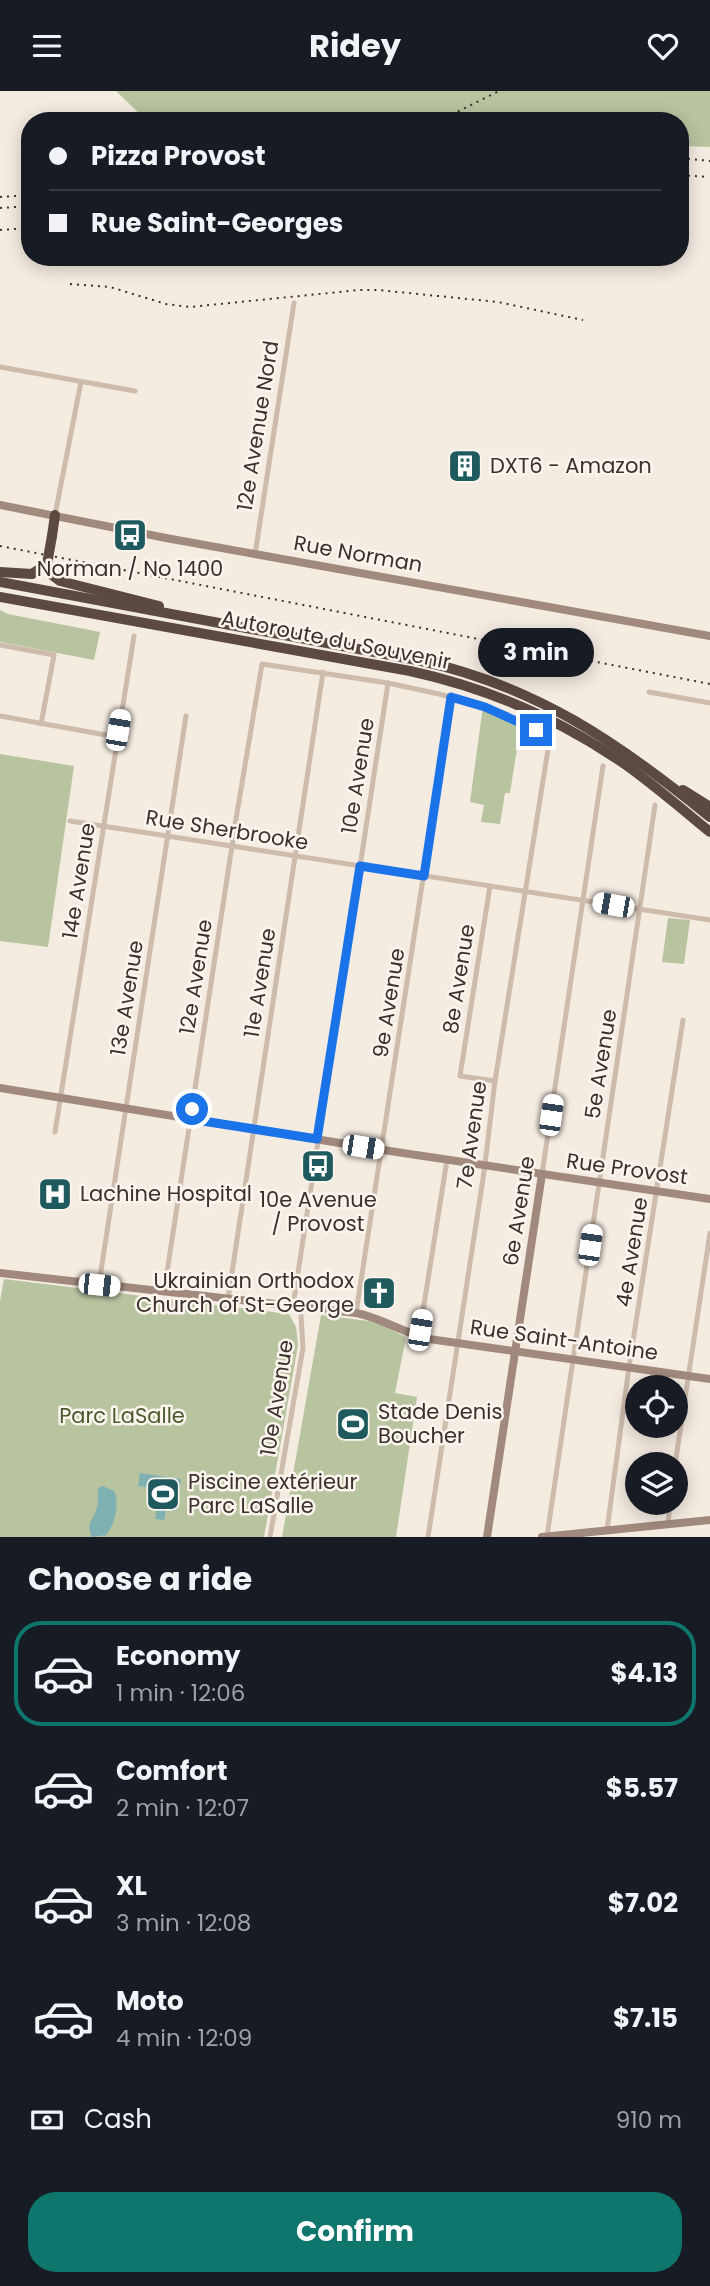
<!DOCTYPE html>
<meta charset="utf-8">
<style>
:root{--surface:#171b24;--page:#242831;--text:#f1f3f6;--muted:#9ea1a6;--line:#363941;--accent:#0f766e}
body{margin:0;font-family:Poppins,sans-serif;background:var(--page);color:var(--text);height:100vh;display:flex;flex-direction:column;font-size:26px;white-space:nowrap}
*{box-sizing:border-box;margin:0}
p{font-size:23px;color:var(--muted)}
.icon{flex:none;width:38px;height:38px;fill:none;stroke:currentColor;stroke-width:2;stroke-linecap:round;stroke-linejoin:round}
.map{position:relative;height:1446px;overflow:hidden}
.details{display:flex;flex-direction:column;background:var(--surface);flex:1}
.details>*{flex:none}
.banner{position:absolute;left:21px;top:21px;width:668px;height:154px;border-radius:28px;box-shadow:0 4px 18px #0003;display:grid;align-content:center;height:154px;padding:0 28px;background:var(--surface)}
.tools{position:absolute;left:625px;top:1284px;display:grid;gap:14px}
.tools a{display:grid;place-items:center;width:63px;height:63px;border-radius:50%;background:var(--surface);box-shadow:0 4px 18px #0003;font-size:35px}
.end{position:absolute;width:32px;height:32px;margin:-16px;border:9px solid #1a73e8;background:#fff;box-shadow:0 0 0 4px #fff}
.from{border-radius:50%}
.bubble{position:absolute;height:49px;border-radius:24px;background:var(--surface);box-shadow:0 4px 18px #0003;font-size:23px;font-weight:700;line-height:49px;text-align:center}
.car{position:absolute;width:21px;height:42px;margin:-21px -10px;border-radius:9px;box-shadow:0 0 5px 2px #0007;background:linear-gradient(#fff 24%,#345 0 40%,#fff 0 76%,#345 0 86%,#fff 0)}
.banner b{display:flex;align-items:center;gap:24px;height:66px;font-size:26px}
.banner b+b{border-top:2px solid var(--line)}
.banner i{width:18px;height:18px;background:var(--text)}
ul{padding:0;list-style:none}
li{display:flex;align-items:center;gap:21px;height:105px;margin:0 14px 10px;padding:0 14px;border:4px solid transparent;border-radius:28px}
li div{flex:1}
li b{display:block;font-size:26px}
li em{font-style:normal;font-weight:700}
li.current{border-color:var(--accent)}
li>.icon{width:63px;height:63px;stroke-width:1.5}
h2{padding:0 28px;font-size:32px;line-height:84px}
.pay{display:flex;align-items:center;gap:18px;height:77px;padding:0 28px;font-size:26px}
.pay p{margin-inline-start:auto}
.cta{display:flex;gap:14px;margin-top:auto;padding:14px 28px}
.cta a{flex:1;height:80px;border-radius:28px;background:var(--accent);color:#fff;font-size:28px;font-weight:700;line-height:80px;text-align:center}
header{display:flex;justify-content:space-between;align-items:center;height:91px;padding:0 28px;background:var(--surface);font-size:32px;font-weight:700}
.map>svg:first-child{display:block}
.green{fill:#b8c4a0}
.water{fill:#7fb0b2}
.lines{fill:none;stroke-linecap:round;stroke-linejoin:round}
.street{stroke:#cdbbac;stroke-width:5}
.secondary{stroke:#a18a7d;stroke-width:8}
.highway{stroke:#5c4a42;stroke-width:10}
.rail{stroke:#3b302b;stroke-width:2;stroke-dasharray:2 5;stroke-linecap:butt}
.highway-bridge{stroke:#5c4a42;stroke-width:10}
.route{stroke:#1a73e8;stroke-width:9}
.labels{text-anchor:middle;stroke-width:5;stroke-linejoin:round;paint-order:stroke}
.street-label{font-size:21px;fill:#3b302b;stroke:#fbf5ee}
.poi-label{font-size:21px;fill:#3b302b;stroke:#fbf5ee;text-anchor:start}
.park-label{font-size:21px;fill:#4a5a2e;stroke:#fbf5ee}
</style>
<header><svg class="icon" aria-label="menu" viewBox="0 0 24 24"><path d="M4 6h16M4 12h16M4 18h16"/></svg>Ridey<svg class="icon" aria-label="heart" viewBox="0 0 24 24"><path d="M12 20l-8-8c-3-5 5-10 8-4 3-6 11-1 8 4z"/></svg></header>
<div class="map">
<svg width="710" height="1446" viewBox="0 0 710 1446">
<rect width="100%" height="100%" fill="#f4ebe1"/>
<g class="green">
<path d="M116,0H710V56L681,55V30H147Z"/>
<path d="M0,519L8,523L100,541L94,569L0,551Z"/>
<path d="M483,615L521,632L510,702H505L500,733L481,731L484,714L470,711Z"/>
<path d="M0,663L74,675L48,856L0,850Z"/>
<path d="M668,827L690,829L684,873L662,871Z"/>
<path d="M4,1188L289,1223L296,1236L298,1254L264,1446H0V1210Z"/>
<path d="M321,1224L376,1231L406,1246L395,1302L417,1306L396,1446H282Z"/>
</g>
<g class="water">
<path d="M140,1382L181,1388L179,1401L138,1395Z"/>
<path d="M103,1395L114,1400C120,1413 115,1433 106,1444L92,1446C85,1430 94,1430 97,1416C99,1410 97,1403 98,1397Z"/>
<path d="M158,1407L176,1410L175,1420L166,1419L164,1429L155,1428Z"/>
</g>
<g class="lines">
<g class="street">
<path d="M0,276L135,300"/>
<path d="M55,424L81,291"/>
<path d="M255,463L294,212"/>
<path d="M0,554L54,564L41,633"/>
<path d="M649,601L710,612"/>
<path d="M0,625L117,646"/>
<path d="M70,730L710,829"/>
<path d="M490,795L460,985L495,990"/>
<path d="M55,1041L134,545"/>
<path d="M542,1083L603,675"/>
<path d="M99,1193L186,625"/>
<path d="M164,1201L237,722L262,573L388,592L439,603L483,615L550,646L495,990L484,1081L428,1446"/>
<path d="M228,1208L323,581"/>
<path d="M356,1222L451,606"/>
<path d="M419,1245L447,1069"/>
<path d="M675,1374L710,1142"/>
<path d="M668,1433L670,1412"/>
<path d="M607,1439L629,1276L683,929"/>
<path d="M547,1445L655,714"/>
<path d="M270,1446L303,1257L301,1224L294,1208L388,592"/>
</g>
<g class="secondary">
<path d="M0,414L166,447L710,545"/>
<path d="M0,997L383,1059L710,1108"/>
<path d="M0,1182L356,1222C382,1227 403,1242 429,1248L710,1288"/>
<path d="M487,1446L542,1083"/>
<path d="M542,1446L710,1429"/>
</g>
<g class="highway">
<path d="M52,445L55,424"/>
<path d="M0,481L32,483L47,473L52,484L60,490L159,515"/>
<path d="M0,491L417,569C535,594 619,652 710,726"/>
<path d="M0,506L410,580C488,597 560,628 626,674C655,695 682,718 710,741"/>
<path d="M683,699L710,716"/>
</g>
<g class="rail">
<path d="M439,30L499,0"/>
<path d="M681,67L710,70"/>
<path d="M681,84L708,86"/>
<path d="M0,106L30,104"/>
<path d="M0,117L30,115"/>
<path d="M0,139L30,137"/>
<path d="M70,193L110,196L166,213L190,216L359,199H378L498,211L583,229"/>
<path d="M0,455L710,593"/>
</g>
<path class="highway-bridge" d="M47,473L52,445"/>
</g>
<g class="lines">
<path class="route" d="M192,1018L190,1028L317,1048L360,775L424,785L451,606L485,616L536,639"/>
</g>
<defs>
<g id="building-square" transform="scale(1.75)"><rect x="-9" y="-9" width="18" height="18" rx="4" fill="#1f5a5e" stroke="#fbf5ee"/><path d="M-4-6H4V6H1V3H-1V6H-4ZM-2.5-4.3h1.7v1.8h-1.7ZM.8-4.3h1.7v1.8H.8ZM-2.5-1h1.7V.8h-1.7ZM.8-1h1.7V.8H.8Z" fill="#fff"/></g>
<g id="bus-square" transform="scale(1.75)"><rect x="-9" y="-9" width="18" height="18" rx="4" fill="#1f5a5e" stroke="#fbf5ee"/><path d="M-5-6H5V4H4V6H2V4H-2V6H-4V4H-5ZM-3.5-4V0h7V-4ZM-3.5 1.2v1.5H-2V1.2ZM2 1.2v1.5H3.5V1.2Z" fill="#fff"/></g>
<g id="hospital-square" transform="scale(1.75)"><rect x="-9" y="-9" width="18" height="18" rx="4" fill="#1f5a5e" stroke="#fbf5ee"/><path d="M-5-5h3v3.5h4V-5h3V5h-3V1.5h-4V5h-3Z" fill="#fff"/></g>
<g id="church-square" transform="scale(1.75)"><rect x="-9" y="-9" width="18" height="18" rx="4" fill="#1f5a5e" stroke="#fbf5ee"/><path d="M-1.2-6h2.4v3.5h3.3v2.4h-3.3V6h-2.4V-.1h-3.3v-2.4h3.3Z" fill="#fff"/></g>
<g id="stadium-square" transform="scale(1.75)"><rect x="-9" y="-9" width="18" height="18" rx="4" fill="#1f5a5e" stroke="#fbf5ee"/><path d="M0-5a6.5 5 0 1 0 0 10a6.5 5 0 1 0 0-10ZM-3.5-1.8h7v3.6h-7Z" fill="#fff"/></g>
</defs>
<g fill-rule="evenodd">
<use href="#building-square" x="465" y="375"/>
<use href="#bus-square" x="130" y="444"/>
<use href="#bus-square" x="318" y="1075"/>
<use href="#hospital-square" x="55" y="1103"/>
<use href="#church-square" x="379" y="1202"/>
<use href="#stadium-square" x="353" y="1333"/>
<use href="#stadium-square" x="163" y="1403"/>
</g>
<g class="labels">
<g class="street-label">
<text transform="translate(258 335) rotate(-81)" y="7">12e Avenue Nord</text>
<text transform="translate(358 463) rotate(10)" y="7">Rue Norman</text>
<text transform="translate(336 549) rotate(11)" y="7">Autoroute du Souvenir</text>
<text transform="translate(358 685) rotate(-81)" y="7">10e Avenue</text>
<text transform="translate(227 739) rotate(9)" y="7">Rue Sherbrooke</text>
<text transform="translate(79 790) rotate(-81)" y="7">14e Avenue</text>
<text transform="translate(196 886) rotate(-81)" y="7">12e Avenue</text>
<text transform="translate(459 888) rotate(-81)" y="7">8e Avenue</text>
<text transform="translate(260 892) rotate(-81)" y="7">11e Avenue</text>
<text transform="translate(127 907) rotate(-81)" y="7">13e Avenue</text>
<text transform="translate(389 912) rotate(-81)" y="7">9e Avenue</text>
<text transform="translate(601 973) rotate(-81)" y="7">5e Avenue</text>
<text transform="translate(472 1044) rotate(-82)" y="7">7e Avenue</text>
<text transform="translate(627 1078) rotate(8)" y="7">Rue Provost</text>
<text transform="translate(519 1120) rotate(-81)" y="7">6e Avenue</text>
<text transform="translate(632 1161) rotate(-81)" y="7">4e Avenue</text>
<text transform="translate(564 1249) rotate(8)" y="7">Rue Saint-Antoine</text>
<text transform="translate(277 1307) rotate(-81)" y="7">10e Avenue</text>
</g>
<g class="poi-label">
<text x="490" y="382">DXT6 - Amazon</text>
<text x="130" y="485" text-anchor="middle">Norman / No 1400</text>
<text x="80" y="1110">Lachine Hospital</text>
<text x="318" y="1116" text-anchor="middle">10e Avenue<tspan x="318" dy="24">/ Provost</tspan></text>
<text x="354" y="1197" text-anchor="end">Ukrainian Orthodox<tspan x="354" dy="24">Church of St-George</tspan></text>
<text x="378" y="1328">Stade Denis<tspan x="378" dy="24">Boucher</tspan></text>
<text x="188" y="1398">Piscine extérieur<tspan x="188" dy="24">Parc LaSalle</tspan></text>
</g>
<g class="park-label">
<text x="122" y="1332">Parc LaSalle</text>
</g>
</g>
</svg>
<div class="tools">
<a><svg class="icon" aria-label="locate" viewBox="0 0 24 24"><circle cx="12" cy="12" r="6"/><path d="M12 2v4M12 18v4M2 12h4M18 12h4"/></svg></a>
<a><svg class="icon" aria-label="layers" viewBox="0 0 24 24"><path d="M12 4l9 5-9 5-9-5zM3 14l9 5 9-5"/></svg></a>
</div>
<i class="end from" style="left:192px;top:1018px"></i>
<i class="end" style="left:536px;top:639px"></i>
<div class="bubble" style="left:478px;top:537px;width:116px">3 min</div>
<i class="car" style="left:118px;top:639px;rotate:10deg"></i>
<i class="car" style="left:613px;top:814px;rotate:280deg"></i>
<i class="car" style="left:551px;top:1024px;rotate:8deg"></i>
<i class="car" style="left:363px;top:1056px;rotate:99deg"></i>
<i class="car" style="left:590px;top:1154px;rotate:8deg"></i>
<i class="car" style="left:99px;top:1194px;rotate:96deg"></i>
<i class="car" style="left:420px;top:1239px;rotate:9deg"></i>
<div class="banner">
<b><i class="from"></i>Pizza Provost</b>
<b><i></i>Rue Saint-Georges</b>
</div>
</div>
<section class="details">
<h2>Choose a ride</h2>
<ul>
<li class="current"><svg class="icon" aria-label="car" viewBox="0 0 24 24"><path d="M5 17H2v-5l4-1 3-4h7l3 4 3 1v5h-3M9 17h6M6 11h13"/><circle cx="7" cy="17" r="2"/><circle cx="17" cy="17" r="2"/></svg><div><b>Economy</b><p>1 min · 12:06</p></div><em>$4.13</em></li>
<li><svg class="icon" aria-label="car" viewBox="0 0 24 24"><path d="M5 17H2v-5l4-1 3-4h7l3 4 3 1v5h-3M9 17h6M6 11h13"/><circle cx="7" cy="17" r="2"/><circle cx="17" cy="17" r="2"/></svg><div><b>Comfort</b><p>2 min · 12:07</p></div><em>$5.57</em></li>
<li><svg class="icon" aria-label="car" viewBox="0 0 24 24"><path d="M5 17H2v-5l4-1 3-4h7l3 4 3 1v5h-3M9 17h6M6 11h13"/><circle cx="7" cy="17" r="2"/><circle cx="17" cy="17" r="2"/></svg><div><b>XL</b><p>3 min · 12:08</p></div><em>$7.02</em></li>
<li><svg class="icon" aria-label="car" viewBox="0 0 24 24"><path d="M5 17H2v-5l4-1 3-4h7l3 4 3 1v5h-3M9 17h6M6 11h13"/><circle cx="7" cy="17" r="2"/><circle cx="17" cy="17" r="2"/></svg><div><b>Moto</b><p>4 min · 12:09</p></div><em>$7.15</em></li>
</ul>
<div class="pay"><svg class="icon" aria-label="cash" viewBox="0 0 24 24"><path d="M3 7h18v10H3z"/><circle cx="12" cy="12" r="2"/></svg>Cash<p>910 m</p></div>
<div class="cta"><a>Confirm</a></div>
</section>
